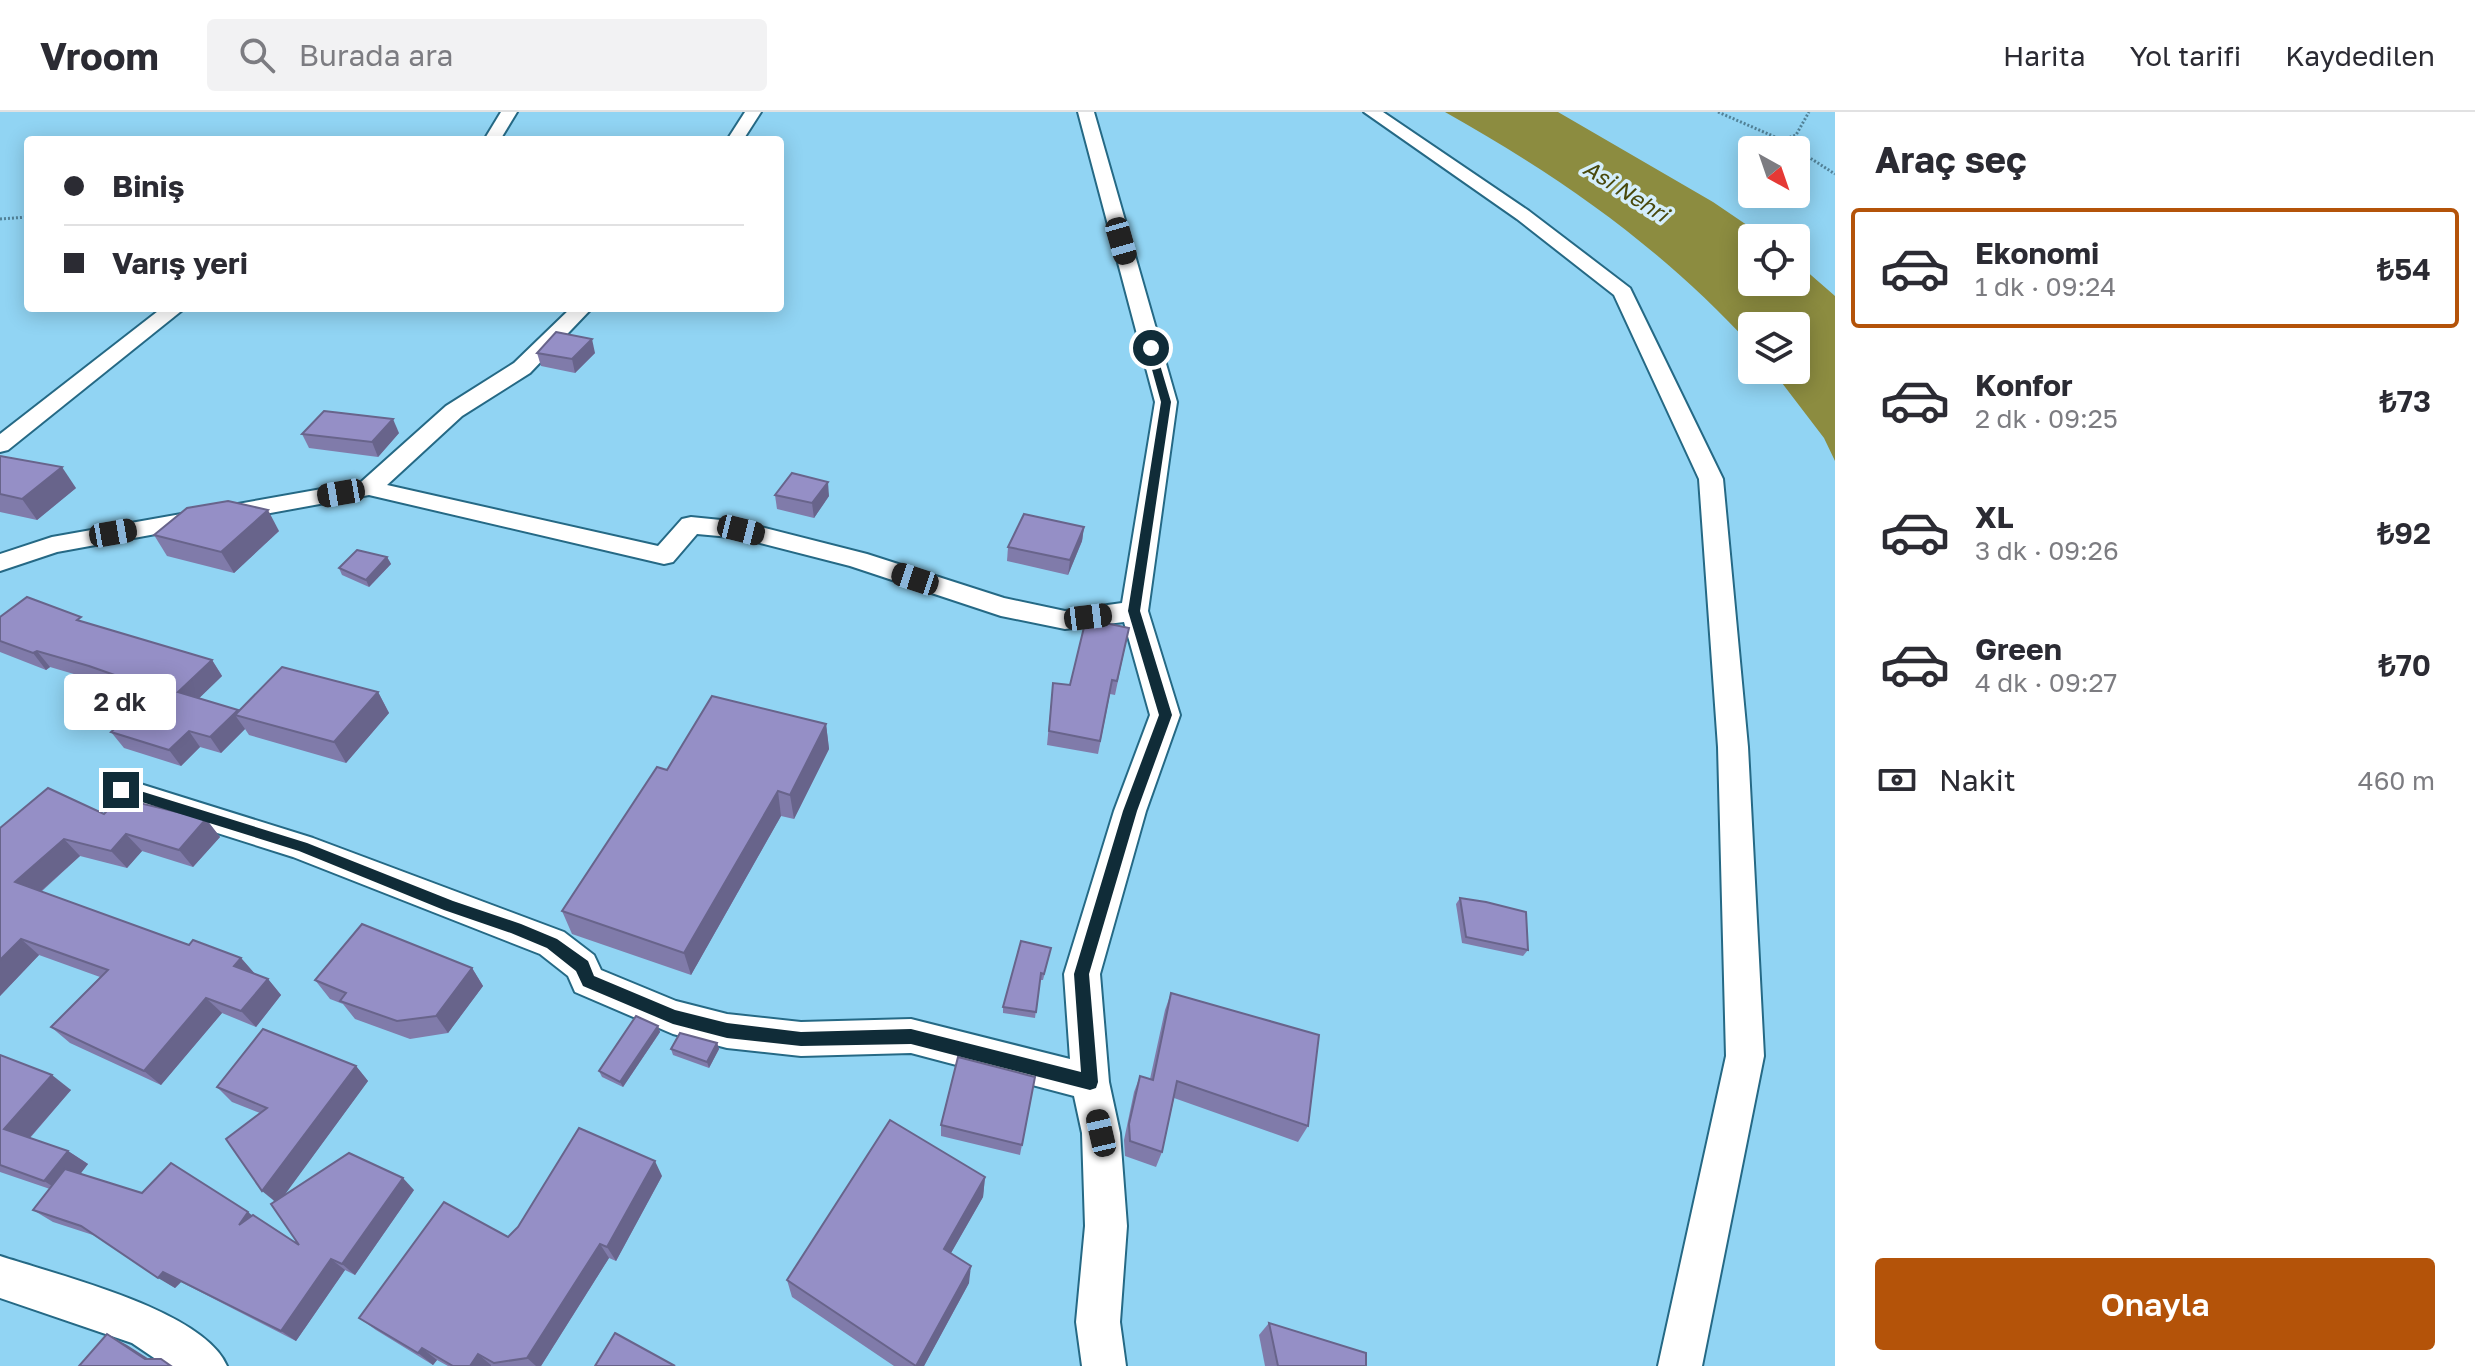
<!DOCTYPE html>
<html lang="tr">
<meta charset="utf-8">
<style>
:root{--surface:#fff;--page:#f2f2f3;--text:#2b2b33;--muted:#7c7c81;--line:#e1e1e2;--accent:#b45309}
body{margin:0;font-family:"Golos Text",sans-serif;background:var(--page);color:var(--text);height:100vh;display:flex;flex-direction:column;font-size:30px;white-space:nowrap}
*{box-sizing:border-box;margin:0}
p{font-size:26px;color:var(--muted)}
.icon{flex:none;width:44px;height:44px;fill:none;stroke:currentColor;stroke-width:2;stroke-linecap:round;stroke-linejoin:round}
.map{position:relative;flex:1;overflow:hidden}
.side{display:flex;flex-direction:column;background:var(--surface);width:640px}
.side>*{flex:none}
.guide{position:absolute;left:24px;top:24px;width:760px;height:176px;border-radius:8px;box-shadow:0 4px 20px #0003;display:grid;align-content:center;height:176px;padding:0 40px;background:var(--surface)}
.needle{width:52px;rotate:140deg}
.controls{position:absolute;left:1738px;top:24px;display:grid;gap:16px}
.controls a{display:grid;place-items:center;width:72px;height:72px;border-radius:8px;background:var(--surface);box-shadow:0 4px 20px #0003;font-size:40px}
.end{position:absolute;width:36px;height:36px;margin:-18px;border:10px solid #102c38;background:#fff;box-shadow:0 0 0 4px #fff}
.from{border-radius:50%}
.bubble{position:absolute;height:56px;border-radius:8px;background:var(--surface);box-shadow:0 4px 20px #0003;font-size:26px;font-weight:600;line-height:56px;text-align:center}
.car{position:absolute;width:24px;height:48px;margin:-24px -12px;border-radius:10px;box-shadow:0 0 6px 2px #0007;background:linear-gradient(#222 24%,#8ab4d8 0 40%,#222 0 76%,#8ab4d8 0 86%,#222 0)}
.guide b{display:flex;align-items:center;gap:28px;height:76px;font-size:30px}
.guide b+b{border-top:2px solid var(--line)}
.guide i{width:20px;height:20px;background:var(--text)}
ul{padding:0;list-style:none}
li{display:flex;align-items:center;gap:24px;height:120px;margin:0 16px 12px;padding:0 24px;border:4px solid transparent;border-radius:8px}
li div{flex:1}
li b{display:block;font-size:30px}
li em{font-style:normal;font-weight:600}
li.selected{border-color:var(--accent)}
li>.icon{width:72px;height:72px;stroke-width:1.5}
h2{padding:0 40px;font-size:36px;line-height:96px}
.pay{display:flex;align-items:center;gap:20px;height:88px;padding:0 40px;font-size:30px}
.pay p{margin-inline-start:auto}
.cta{display:flex;gap:16px;margin-top:auto;padding:16px 40px}
.cta a{flex:1;height:92px;border-radius:8px;background:var(--accent);color:#fff;font-size:32px;font-weight:600;line-height:92px;text-align:center}
header{display:flex;align-items:center;gap:48px;box-sizing:border-box;height:112px;padding:0 40px;background:var(--surface);border-bottom:2px solid var(--line)}
header strong{font-size:38px}
nav{display:flex;gap:44px;margin-inline-start:auto;font-size:28px}
.search{width:560px;height:72px;background:var(--page);display:flex;align-items:center;gap:20px;box-sizing:border-box;padding:0 28px;border-radius:8px;color:var(--muted);font-size:30px}
main{display:flex;flex:1;min-height:0}
.map>svg:first-child{display:block}
.water{fill:#8c8c40}
.lines{fill:none;stroke-linecap:round;stroke-linejoin:round}
.minor-casing{stroke:#256985;stroke-width:4}
.path{stroke:#528298;stroke-width:3;stroke-dasharray:2 2;stroke-linecap:butt}
.minor{fill:#fff;fill-rule:evenodd}
.wall{fill:#807baa}
.shaded-wall{fill:#68648b}
.building{fill:#958fc6;stroke:#68648b;stroke-width:2}
.route{fill:#102c38}
.labels{text-anchor:middle;stroke-width:7;stroke-linejoin:round;paint-order:stroke}
.far-water-label{font-size:22px;font-style:italic;fill:#49490d;stroke:#d5eefb}
</style>
<header>
<strong>Vroom</strong>
<div class="search"><svg class="icon" aria-label="search" viewBox="0 0 24 24"><circle cx="10" cy="10" r="6"/><path d="M15 15l6 6"/></svg>Burada ara</div>
<nav><a>Harita</a><a>Yol tarifi</a><a>Kaydedilen</a></nav>
</header>
<main>
<div class="map">
<svg width="1835" height="1254" viewBox="0 0 1835 1254">
<rect width="100%" height="100%" fill="#91d4f3"/>
<path class="water" d="M1445,0H1558L1713,90L1766,126H1752V170H1796V150L1835,184V349L1824,326L1772,258H1796V214H1752V234C1659,134 1564,67 1445,0Z"/>
<g class="lines">
<g class="minor-casing">
<g id="minor">
<path d="M501,0H517L500,28H484Z"/>
<path d="M745,0H761L743,28H727Z"/>
<path d="M1078,0H1094L1177,290L1148,499L1180,603L1146,699L1100,862L1109,970L1120,1021L1127,1114L1120,1210L1126,1254H1082L1076,1210L1085,1114L1082,1021L1074,984L911,941L801,944L727,936L673,922L575,880L568,864L540,842L293,745L110,687L105,678L110,669L121,666L313,726L564,820L594,843L601,858L676,889L727,902L801,910L911,907L1070,947L1064,862L1114,699L1150,603L1124,510L1065,517L1001,504L850,454L741,426L697,422L673,450L664,452L369,383L57,440L0,459V442L52,425L361,370L446,294L514,251L571,196H592L530,261L462,304L387,373L658,434L682,407L691,405L741,410L867,442L1004,486L1065,499L1122,491L1155,290Z"/>
<path d="M1364,0H1383L1529,99L1630,176L1723,367L1748,635L1764,944L1702,1254H1658L1726,944L1718,635L1699,367L1614,183L1517,107Z"/>
<path d="M162,196H185L8,338L0,340V322Z"/>
<path d="M0,1144C57,1163 204,1198 227,1254H166L132,1231L0,1186Z"/>
</g>
</g>
<g class="path">
<path d="M1718,0L1782,28L1835,62"/>
<path d="M1782,28L1796,23L1809,0"/>
<path d="M0,107L28,105"/>
</g>
<use href="#minor" class="minor"/>
</g>
<g class="wall">
<path d="M537,241H595L575,261L541,254Z"/>
<path d="M399,321L378,345L309,336L302,322Z"/>
<path d="M0,344L76,376L37,408L0,400Z"/>
<path d="M775,383L829,384L814,406L777,397Z"/>
<path d="M1084,415L1082,429L1068,463L1007,449L1008,435Z"/>
<path d="M279,419L234,461L167,444L154,423Z"/>
<path d="M387,445L391,452L369,475L342,463L339,456Z"/>
<path d="M0,505L86,511L212,548L222,564L199,586L239,599L378,580L389,601L346,651L249,623L245,617L221,641L200,635L181,654L124,636L111,620L147,587L101,570L50,555L46,558L0,540Z"/>
<path d="M1129,516L1115,583L1110,582L1098,642L1047,633L1053,571L1070,573Z"/>
<path d="M826,612L829,637L794,707L781,704L691,863L572,822L562,799L667,658Z"/>
<path d="M104,702L206,707L220,725L193,755L142,739L127,756L80,744L41,780L189,833L241,846L255,862L268,867L281,883L256,915L222,901L161,973L70,931L51,915L100,865L39,843L0,884V716Z"/>
<path d="M1460,786L1528,838L1523,844L1462,831L1456,792Z"/>
<path d="M1051,836L1043,868H1040L1035,906L1003,901V895Z"/>
<path d="M472,856L483,874L448,921L410,927L355,907L343,892L330,887L315,868Z"/>
<path d="M1171,881L1308,1014L1298,1030L1174,986L1162,1040L1156,1055L1125,1044L1124,1028L1134,980L1140,964L1150,967L1165,898Z"/>
<path d="M658,914L660,920L623,975L602,965L599,959Z"/>
<path d="M717,931L719,937L709,956L673,943L671,937Z"/>
<path d="M0,943L71,978L30,1026L68,1039L88,1052L80,1062L142,1081L253,1104L299,1133L274,1090L260,1001L232,990L217,975L356,954L368,969L284,1083L414,1078L355,1163L345,1158L296,1229L181,1170L175,1176L96,1124L53,1110L33,1098L50,1077L0,1060Z"/>
<path d="M1035,965L1020,1043L941,1024V1013Z"/>
<path d="M662,1064L616,1149L609,1146L541,1254H448L437,1248L433,1253L376,1218L359,1206L508,1125Z"/>
<path d="M985,1065L983,1085L951,1141L969,1171L924,1254H894L792,1185L787,1168Z"/>
<path d="M1269,1211L1366,1254H1265L1259,1223Z"/>
</g>
<g class="shaded-wall">
<path d="M592,227L595,241L575,261L572,247Z"/>
<path d="M393,307L399,321L378,345L372,330Z"/>
<path d="M62,355L76,376L37,408L22,387Z"/>
<path d="M828,370L829,384L814,406L812,391Z"/>
<path d="M268,398L279,419L234,461L221,440Z"/>
<path d="M1084,415L1082,429L1068,463L1070,448Z"/>
<path d="M387,445L391,452L369,475L366,468Z"/>
<path d="M37,539L50,555L46,558L33,541Z"/>
<path d="M212,548L222,564L189,596L178,580Z"/>
<path d="M378,580L389,601L346,651L334,630Z"/>
<path d="M238,598L242,605L235,603L245,617L221,641L210,625Z"/>
<path d="M826,612L829,637L794,707L790,683Z"/>
<path d="M189,619L200,635L181,654L169,638Z"/>
<path d="M778,679L781,704L691,863L684,841Z"/>
<path d="M206,707L220,725L193,755L179,738Z"/>
<path d="M126,722L142,739L127,756L111,739Z"/>
<path d="M64,727L80,744L32,787L15,770Z"/>
<path d="M21,827L39,843L0,884V848Z"/>
<path d="M241,846L255,862L234,854Z"/>
<path d="M472,856L483,874L448,921L436,904Z"/>
<path d="M268,867L281,883L256,915L241,899Z"/>
<path d="M206,886L222,901L161,973L144,959Z"/>
<path d="M658,914L660,920L623,975L620,970Z"/>
<path d="M717,931L719,937L709,956L707,950Z"/>
<path d="M356,954L368,969L278,1092L262,1079Z"/>
<path d="M52,963L71,978L25,1031L4,1017Z"/>
<path d="M68,1039L88,1052L65,1082L44,1069Z"/>
<path d="M655,1049L662,1064L616,1149L607,1135Z"/>
<path d="M985,1065L983,1085L943,1155L944,1137Z"/>
<path d="M403,1066L414,1078L355,1163L342,1152Z"/>
<path d="M248,1100L263,1112L239,1113Z"/>
<path d="M600,1132L609,1146L541,1254H536L527,1246Z"/>
<path d="M331,1147L345,1158L296,1229L281,1219Z"/>
<path d="M971,1154L969,1171L924,1254H916Z"/>
<path d="M163,1160L181,1170L175,1176L158,1166Z"/>
<path d="M107,1222L127,1233L160,1254L145,1247Z"/>
<path d="M422,1236L437,1248L433,1253L418,1241Z"/>
<path d="M478,1242L491,1253V1254H470Z"/>
</g>
<g class="building">
<path d="M556,220L592,227L572,247L537,241Z"/>
<path d="M324,299L393,307L372,330L302,322Z"/>
<path d="M0,344L62,355L22,387L0,382Z"/>
<path d="M792,361L828,370L812,391L775,383Z"/>
<path d="M228,389L268,398L221,440L154,423L187,396Z"/>
<path d="M1024,402L1084,415L1070,448L1008,435Z"/>
<path d="M357,438L387,445L366,468L339,456Z"/>
<path d="M27,485L81,505L77,508L212,548L178,580L238,598L210,625L189,619L169,638L111,620L157,578L89,554L37,539L33,541L0,529V505Z"/>
<path d="M1086,507L1129,516L1117,569L1112,568L1100,629L1049,619L1053,571L1070,573Z"/>
<path d="M282,555L378,580L334,630L235,603Z"/>
<path d="M712,584L826,612L790,683L778,679L684,841L562,799L657,655L667,658Z"/>
<path d="M48,676L104,702L119,686L206,707L179,738L126,722L111,739L64,727L15,770L189,833L193,828L241,846L234,854L268,867L241,899L206,886L144,959L51,915L108,858L21,827L0,848V716Z"/>
<path d="M1460,786L1486,790L1526,800L1528,838L1466,825Z"/>
<path d="M362,812L472,856L436,904L397,909L340,889L346,881L315,868Z"/>
<path d="M1021,829L1051,836L1044,862L1041,861L1036,900L1003,895Z"/>
<path d="M1171,881L1319,923L1308,1014L1177,969L1162,1040L1130,1029L1129,1012L1140,964L1153,968Z"/>
<path d="M636,904L658,914L620,970L599,959Z"/>
<path d="M263,917L356,954L262,1079L226,1027L267,996L217,975Z"/>
<path d="M680,921L717,931L707,950L671,937Z"/>
<path d="M0,943L52,963L4,1017L68,1039L44,1069L0,1053Z"/>
<path d="M958,945L1035,965L1022,1033L941,1013Z"/>
<path d="M890,1008L985,1065L944,1137L971,1154L916,1254L787,1168Z"/>
<path d="M579,1016L655,1049L607,1135L600,1132L527,1246L494,1251L478,1242L470,1254H453L422,1236L418,1241L359,1206L444,1090L508,1125L518,1115Z"/>
<path d="M349,1041L403,1066L342,1152L331,1147L281,1219L163,1160L158,1166L81,1114L33,1098L65,1057L142,1081L171,1051L248,1100L239,1113L253,1103L299,1133L271,1092Z"/>
<path d="M1269,1211L1366,1241V1254H1278Z"/>
<path d="M615,1221L675,1254H595Z"/>
<path d="M107,1222L145,1247H161L171,1254H79Z"/>
</g>
<path class="route" d="M1151,234L1155,236L1171,290L1140,499L1172,603L1137,699L1089,862L1098,970L1096,976L1090,978L911,932L801,934L727,926L673,912L583,874L576,859L547,836L511,821L444,798L299,739L116,682L114,678L121,673L307,731L453,789L521,812L557,827L588,849L594,864L675,898L727,911L801,920L911,917L1081,960L1074,862L1123,699L1159,603L1128,499L1161,290L1146,236Z"/>
<g class="labels">
<g class="far-water-label">
<text transform="translate(1626 79) rotate(32)" y="8">Asi Nehri</text>
</g>
</g>
</svg>
<div class="controls">
<a><svg class="needle" viewBox="-14 -14 28 28"><path d="M0-13l5 13h-10z" fill="#e53935"/><path d="M0 13l5-13h-10z" fill="#7c7c81"/></svg></a>
<a><svg class="icon" aria-label="locate" viewBox="0 0 24 24"><circle cx="12" cy="12" r="6"/><path d="M12 2v4M12 18v4M2 12h4M18 12h4"/></svg></a>
<a><svg class="icon" aria-label="layers" viewBox="0 0 24 24"><path d="M12 4l9 5-9 5-9-5zM3 14l9 5 9-5"/></svg></a>
</div>
<i class="end from" style="left:1151px;top:236px"></i>
<i class="end" style="left:121px;top:678px"></i>
<div class="bubble" style="left:64px;top:562px;width:112px">2 dk</div>
<i class="car" style="left:1121px;top:129px;rotate:164deg"></i>
<i class="car" style="left:341px;top:381px;rotate:260deg"></i>
<i class="car" style="left:741px;top:418px;rotate:104deg"></i>
<i class="car" style="left:113px;top:421px;rotate:80deg"></i>
<i class="car" style="left:915px;top:467px;rotate:288deg"></i>
<i class="car" style="left:1088px;top:505px;rotate:83deg"></i>
<i class="car" style="left:1101px;top:1021px;rotate:347deg"></i>
<div class="guide">
<b><i class="from"></i>Biniş</b>
<b><i></i>Varış yeri</b>
</div>
</div>
<section class="side">
<h2>Araç seç</h2>
<ul>
<li class="selected"><svg class="icon" aria-label="car" viewBox="0 0 24 24"><path d="M5 17H2v-5l4-1 3-4h7l3 4 3 1v5h-3M9 17h6M6 11h13"/><circle cx="7" cy="17" r="2"/><circle cx="17" cy="17" r="2"/></svg><div><b>Ekonomi</b><p>1 dk · 09:24</p></div><em>₺54</em></li>
<li><svg class="icon" aria-label="car" viewBox="0 0 24 24"><path d="M5 17H2v-5l4-1 3-4h7l3 4 3 1v5h-3M9 17h6M6 11h13"/><circle cx="7" cy="17" r="2"/><circle cx="17" cy="17" r="2"/></svg><div><b>Konfor</b><p>2 dk · 09:25</p></div><em>₺73</em></li>
<li><svg class="icon" aria-label="car" viewBox="0 0 24 24"><path d="M5 17H2v-5l4-1 3-4h7l3 4 3 1v5h-3M9 17h6M6 11h13"/><circle cx="7" cy="17" r="2"/><circle cx="17" cy="17" r="2"/></svg><div><b>XL</b><p>3 dk · 09:26</p></div><em>₺92</em></li>
<li><svg class="icon" aria-label="car" viewBox="0 0 24 24"><path d="M5 17H2v-5l4-1 3-4h7l3 4 3 1v5h-3M9 17h6M6 11h13"/><circle cx="7" cy="17" r="2"/><circle cx="17" cy="17" r="2"/></svg><div><b>Green</b><p>4 dk · 09:27</p></div><em>₺70</em></li>
</ul>
<div class="pay"><svg class="icon" aria-label="cash" viewBox="0 0 24 24"><path d="M3 7h18v10H3z"/><circle cx="12" cy="12" r="2"/></svg>Nakit<p>460 m</p></div>
<div class="cta"><a>Onayla</a></div>
</section>
</main>
